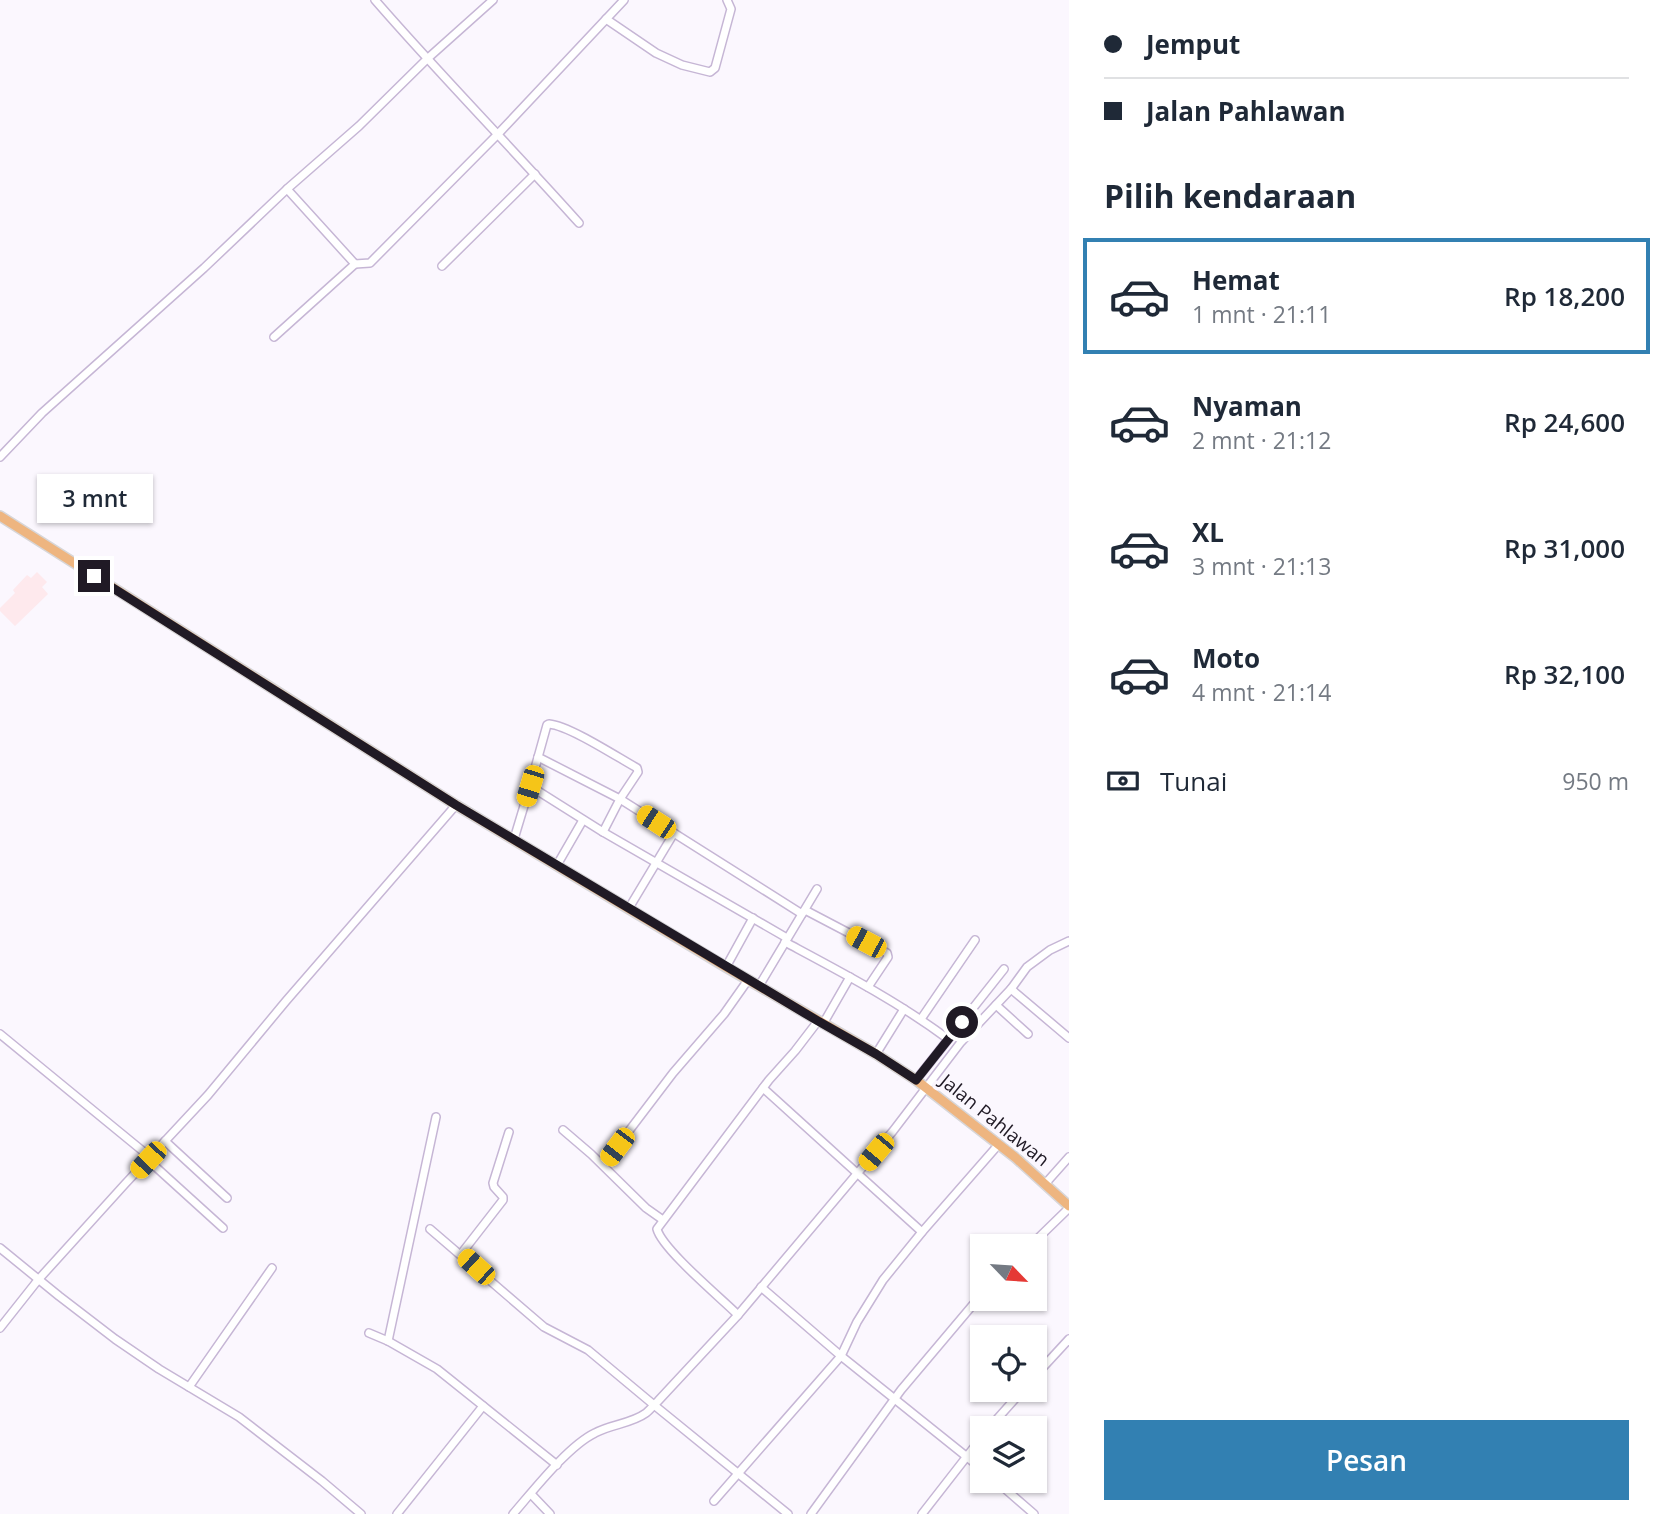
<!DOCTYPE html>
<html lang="id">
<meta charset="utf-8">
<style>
:root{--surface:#fff;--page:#f6f6f7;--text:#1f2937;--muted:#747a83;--line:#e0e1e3;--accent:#3280b2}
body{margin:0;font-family:"Open Sans",sans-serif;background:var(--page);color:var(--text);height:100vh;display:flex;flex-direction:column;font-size:26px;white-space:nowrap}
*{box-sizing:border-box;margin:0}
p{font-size:23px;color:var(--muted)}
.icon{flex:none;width:38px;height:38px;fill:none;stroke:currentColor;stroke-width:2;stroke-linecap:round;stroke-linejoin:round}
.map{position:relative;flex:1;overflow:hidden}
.side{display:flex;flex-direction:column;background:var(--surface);width:595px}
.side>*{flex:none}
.guide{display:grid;align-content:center;height:154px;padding:0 35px;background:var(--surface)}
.needle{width:46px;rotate:115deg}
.buttons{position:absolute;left:970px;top:1234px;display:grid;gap:14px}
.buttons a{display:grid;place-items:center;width:77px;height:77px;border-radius:0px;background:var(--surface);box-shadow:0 2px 5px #0004;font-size:35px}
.end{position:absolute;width:32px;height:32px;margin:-16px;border:9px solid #201a25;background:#fff;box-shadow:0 0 0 4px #fff}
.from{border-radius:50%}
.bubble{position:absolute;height:49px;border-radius:0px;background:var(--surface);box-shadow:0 2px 5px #0004;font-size:23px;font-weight:600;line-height:49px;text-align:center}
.car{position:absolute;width:21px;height:42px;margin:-21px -10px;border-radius:9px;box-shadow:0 0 5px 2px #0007;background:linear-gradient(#f5c518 24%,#345 0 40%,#f5c518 0 76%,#345 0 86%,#f5c518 0)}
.guide b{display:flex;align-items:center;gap:24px;height:66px;font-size:26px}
.guide b+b{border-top:2px solid var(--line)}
.guide i{width:18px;height:18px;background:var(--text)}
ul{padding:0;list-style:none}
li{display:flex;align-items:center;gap:21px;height:116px;margin:0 14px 10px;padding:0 21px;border:4px solid transparent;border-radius:0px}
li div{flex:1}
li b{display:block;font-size:26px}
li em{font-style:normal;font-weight:600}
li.selected{border-color:var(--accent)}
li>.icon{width:63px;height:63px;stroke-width:1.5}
h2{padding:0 35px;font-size:32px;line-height:84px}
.pay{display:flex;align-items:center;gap:18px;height:77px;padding:0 35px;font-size:26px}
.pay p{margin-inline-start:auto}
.cta{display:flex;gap:14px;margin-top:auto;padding:14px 35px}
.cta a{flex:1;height:80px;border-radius:0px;background:var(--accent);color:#fff;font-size:28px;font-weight:600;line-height:80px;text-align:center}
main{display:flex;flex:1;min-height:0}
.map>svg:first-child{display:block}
.medical{fill:#fee9ed}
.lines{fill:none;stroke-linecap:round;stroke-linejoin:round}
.minor-casing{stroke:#c6b6d5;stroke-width:10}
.major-casing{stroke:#d7d6d8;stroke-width:12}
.minor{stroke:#fff;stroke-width:7}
.major{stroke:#eeb580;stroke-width:9}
.route{stroke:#201a25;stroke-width:9}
.labels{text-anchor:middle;stroke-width:7;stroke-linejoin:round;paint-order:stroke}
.street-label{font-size:19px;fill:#201a25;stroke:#fbf7fe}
</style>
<main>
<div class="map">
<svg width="1069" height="1514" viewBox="0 0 1069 1514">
<rect width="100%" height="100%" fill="#fbf7fe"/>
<path class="medical" d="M37,572L47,582L42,587L48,594L15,626L0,611V608L15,593L13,590L27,575L31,578Z"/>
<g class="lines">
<g class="minor-casing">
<g id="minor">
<path d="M375,0C441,76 512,148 579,223"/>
<path d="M606,19L656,53L682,65L710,72L715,68L731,9L727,0"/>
<path d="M287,189L355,264L370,263L498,134L624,0"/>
<path d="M442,266L535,174"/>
<path d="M274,337L355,264"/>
<path d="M0,457L42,413L204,268L287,189L359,126L427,59L493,0"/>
<path d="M538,757L620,799L802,914"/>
<path d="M530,786L547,725L549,724C570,726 617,757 637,768L638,772L620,799L603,832"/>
<path d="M514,839L530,786L603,832L787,938"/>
<path d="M557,865L583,820"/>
<path d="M629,908L674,833"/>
<path d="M805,910L887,953L888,957L868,987"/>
<path d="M785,942C841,972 897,1001 948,1039"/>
<path d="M726,967L753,918"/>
<path d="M759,986L817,889"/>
<path d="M1011,989L1069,1038"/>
<path d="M996,1005L1028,1034"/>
<path d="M921,1019L975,940"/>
<path d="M823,1024L850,977"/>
<path d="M0,1034L150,1157"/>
<path d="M876,1054L904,1009"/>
<path d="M916,1080L1004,969"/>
<path d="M763,1088L922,1232"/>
<path d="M563,1130L591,1154L646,1208L663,1220"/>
<path d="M165,1141L227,1198"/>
<path d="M148,1160L223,1228"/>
<path d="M603,1165L673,1073L724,1014L748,980"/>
<path d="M1045,1184L1069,1157"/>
<path d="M430,1229L544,1327L588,1350L654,1405L788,1514"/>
<path d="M1030,1246L1069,1208"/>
<path d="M0,1248L59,1296L115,1339L159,1369L239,1417L322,1481L361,1514"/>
<path d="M461,1254L503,1200V1197L494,1187L493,1183L509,1132"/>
<path d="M761,1287L841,1356L982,1469"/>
<path d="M738,1315C721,1298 662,1249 657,1229L769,1080L795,1051L818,1021"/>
<path d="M0,1328L38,1280L125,1184L208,1095L286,1001L456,805"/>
<path d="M369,1333L388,1341L437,1369L557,1465"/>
<path d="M388,1341L436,1117"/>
<path d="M1034,1377L1069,1339"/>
<path d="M189,1387L272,1268"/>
<path d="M989,1428L1023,1390"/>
<path d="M995,1480L1034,1514"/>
<path d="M531,1494L550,1514"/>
<path d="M714,1501L841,1356L857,1322L883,1280L922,1232L999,1144"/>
<path d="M397,1514L483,1406"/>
<path d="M513,1514C533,1491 568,1446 595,1433C611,1424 631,1424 646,1413C650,1410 654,1405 658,1401L738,1315L893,1131L961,1042L1011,989L1027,967L1050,950L1069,941"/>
<path d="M811,1514L901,1390L982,1294"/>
<path d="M922,1514L982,1437"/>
</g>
</g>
<g class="major-casing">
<path id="major" d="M0,516L456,805L726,967L876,1054L916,1080L1016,1158L1069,1206"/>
</g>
<use href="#minor" class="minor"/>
<use href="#major" class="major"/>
</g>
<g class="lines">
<path class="route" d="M94,576L456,805L818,1021L876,1054L916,1080L962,1022"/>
</g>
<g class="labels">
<g class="street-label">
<text transform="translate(995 1120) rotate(39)" y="7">Jalan Pahlawan</text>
</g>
</g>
</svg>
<div class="buttons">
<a><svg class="needle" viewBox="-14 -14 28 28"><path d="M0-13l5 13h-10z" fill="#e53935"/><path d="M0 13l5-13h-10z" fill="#747a83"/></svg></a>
<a><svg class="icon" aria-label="locate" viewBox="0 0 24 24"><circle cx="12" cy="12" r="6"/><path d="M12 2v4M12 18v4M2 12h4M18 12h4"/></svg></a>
<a><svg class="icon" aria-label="layers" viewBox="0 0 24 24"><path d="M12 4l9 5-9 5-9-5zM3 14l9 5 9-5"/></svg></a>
</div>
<i class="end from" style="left:962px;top:1022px"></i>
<i class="end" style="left:94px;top:576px"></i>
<div class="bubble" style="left:37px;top:474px;width:116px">3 mnt</div>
<i class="car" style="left:530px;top:786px;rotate:197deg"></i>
<i class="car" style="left:656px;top:822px;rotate:303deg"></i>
<i class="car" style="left:866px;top:942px;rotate:298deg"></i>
<i class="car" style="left:617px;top:1147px;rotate:217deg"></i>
<i class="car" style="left:876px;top:1152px;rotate:220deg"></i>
<i class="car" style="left:148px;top:1160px;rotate:223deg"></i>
<i class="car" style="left:476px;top:1267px;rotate:312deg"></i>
</div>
<section class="side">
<div class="guide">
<b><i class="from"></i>Jemput</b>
<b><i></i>Jalan Pahlawan</b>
</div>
<h2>Pilih kendaraan</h2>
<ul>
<li class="selected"><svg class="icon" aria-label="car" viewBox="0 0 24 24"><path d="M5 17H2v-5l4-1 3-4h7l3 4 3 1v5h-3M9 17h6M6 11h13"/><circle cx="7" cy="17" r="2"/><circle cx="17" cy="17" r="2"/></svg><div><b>Hemat</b><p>1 mnt · 21:11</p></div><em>Rp 18,200</em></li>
<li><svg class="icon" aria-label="car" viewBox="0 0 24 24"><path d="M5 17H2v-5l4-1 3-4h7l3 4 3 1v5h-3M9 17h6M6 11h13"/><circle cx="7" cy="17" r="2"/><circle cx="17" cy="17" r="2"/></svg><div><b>Nyaman</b><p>2 mnt · 21:12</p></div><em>Rp 24,600</em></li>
<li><svg class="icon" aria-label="car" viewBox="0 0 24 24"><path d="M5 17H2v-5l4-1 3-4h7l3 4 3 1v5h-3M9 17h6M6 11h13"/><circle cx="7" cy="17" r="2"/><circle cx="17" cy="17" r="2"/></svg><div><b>XL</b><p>3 mnt · 21:13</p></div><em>Rp 31,000</em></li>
<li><svg class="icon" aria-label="car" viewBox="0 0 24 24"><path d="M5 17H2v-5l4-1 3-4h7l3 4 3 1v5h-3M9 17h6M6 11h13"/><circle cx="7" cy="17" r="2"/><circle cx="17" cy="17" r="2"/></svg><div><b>Moto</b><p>4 mnt · 21:14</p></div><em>Rp 32,100</em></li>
</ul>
<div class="pay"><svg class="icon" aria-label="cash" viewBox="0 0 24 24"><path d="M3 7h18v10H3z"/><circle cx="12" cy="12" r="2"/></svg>Tunai<p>950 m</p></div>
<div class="cta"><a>Pesan</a></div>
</section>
</main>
